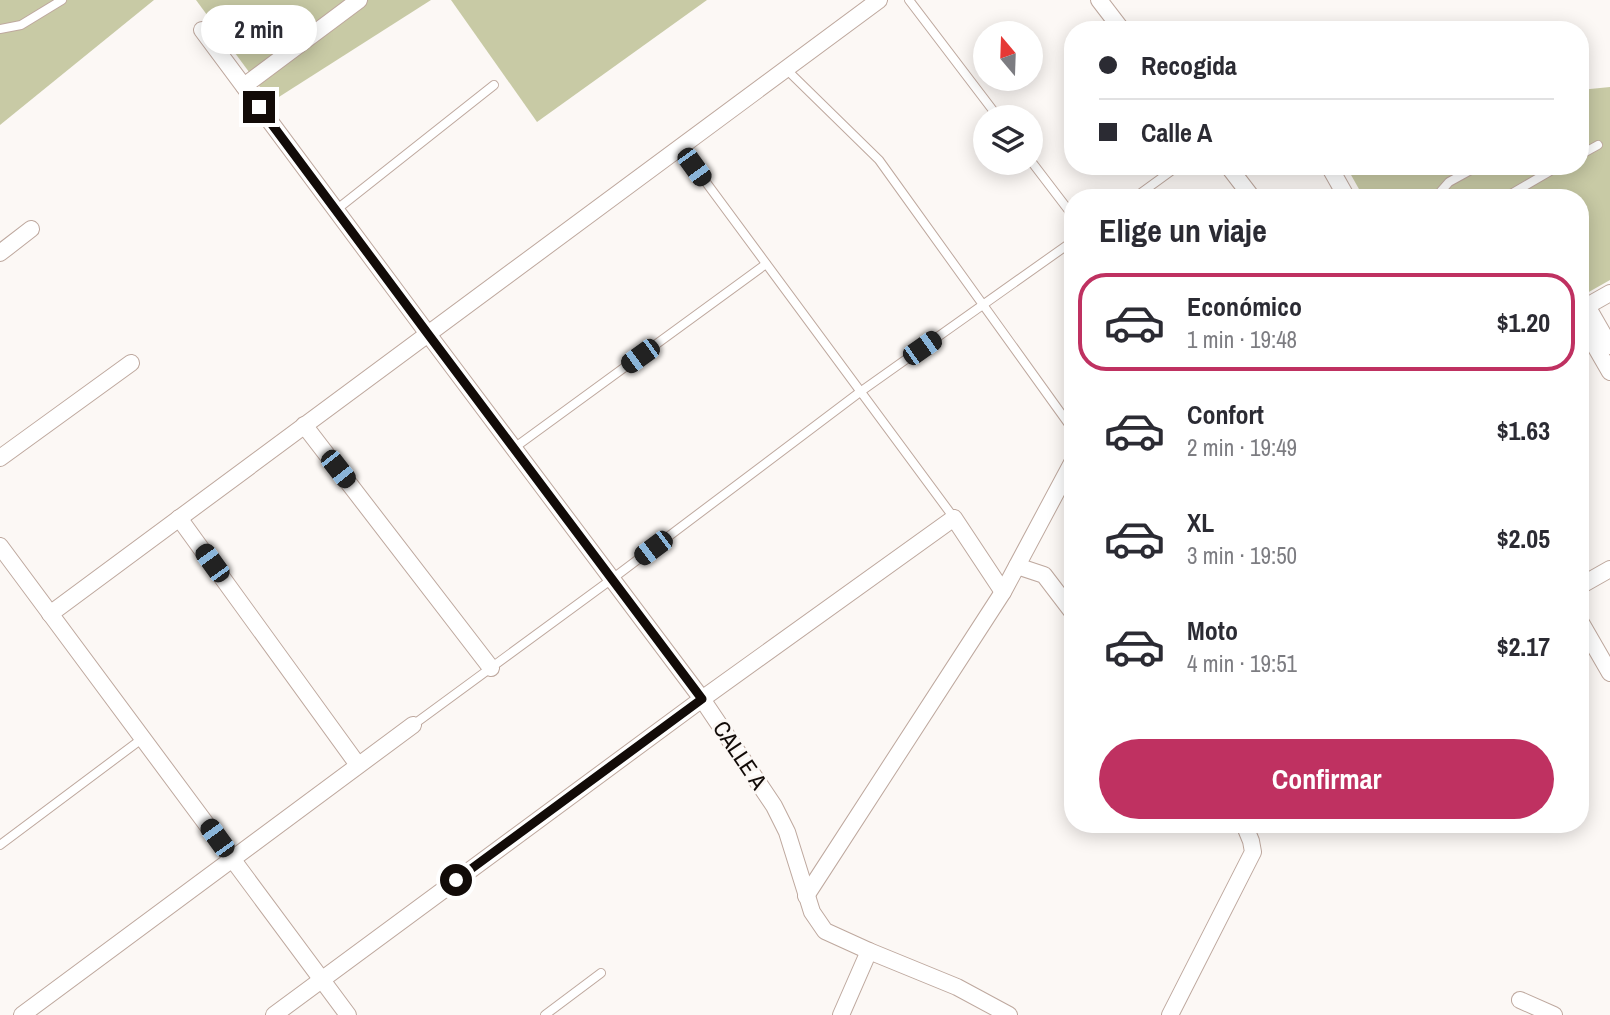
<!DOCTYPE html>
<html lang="es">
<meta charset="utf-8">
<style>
:root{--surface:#fff;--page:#f7f7f7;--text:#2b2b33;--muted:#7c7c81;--line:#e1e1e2;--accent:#bf3161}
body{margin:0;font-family:"Archivo Narrow",sans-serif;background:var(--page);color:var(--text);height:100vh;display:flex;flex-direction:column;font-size:26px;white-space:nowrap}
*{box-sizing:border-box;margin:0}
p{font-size:23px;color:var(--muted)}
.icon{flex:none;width:38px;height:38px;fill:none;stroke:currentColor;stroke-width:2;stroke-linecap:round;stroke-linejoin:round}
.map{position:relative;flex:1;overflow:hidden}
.sheet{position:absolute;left:1064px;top:189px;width:525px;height:644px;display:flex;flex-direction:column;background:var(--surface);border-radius:28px;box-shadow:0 4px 18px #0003}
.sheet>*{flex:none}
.top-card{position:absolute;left:1064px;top:21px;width:525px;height:154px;border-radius:28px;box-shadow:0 4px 18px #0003;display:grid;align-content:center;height:154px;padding:0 35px;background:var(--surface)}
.needle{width:46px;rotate:341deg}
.controls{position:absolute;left:973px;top:21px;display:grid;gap:14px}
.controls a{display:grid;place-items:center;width:70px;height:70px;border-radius:50%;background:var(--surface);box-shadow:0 4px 18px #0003;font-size:35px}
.end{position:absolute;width:32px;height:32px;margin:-16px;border:9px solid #120b08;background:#fff;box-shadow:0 0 0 4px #fff}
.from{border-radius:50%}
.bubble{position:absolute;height:49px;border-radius:24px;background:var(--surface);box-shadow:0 4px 18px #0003;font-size:23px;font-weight:700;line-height:49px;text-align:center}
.car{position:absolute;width:21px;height:42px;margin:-21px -10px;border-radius:9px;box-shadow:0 0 5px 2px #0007;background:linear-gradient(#222 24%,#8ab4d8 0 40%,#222 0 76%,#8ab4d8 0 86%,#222 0)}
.top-card b{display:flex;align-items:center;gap:24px;height:66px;font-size:26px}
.top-card b+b{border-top:2px solid var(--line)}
.top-card i{width:18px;height:18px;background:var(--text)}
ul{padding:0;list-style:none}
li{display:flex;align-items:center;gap:21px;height:98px;margin:0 14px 10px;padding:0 21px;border:4px solid transparent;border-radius:28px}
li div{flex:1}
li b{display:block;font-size:26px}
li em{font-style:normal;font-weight:700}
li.current{border-color:var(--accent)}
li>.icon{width:63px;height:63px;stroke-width:1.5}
h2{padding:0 35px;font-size:32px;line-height:84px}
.primary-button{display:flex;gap:14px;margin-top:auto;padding:14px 35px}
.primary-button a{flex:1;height:80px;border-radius:42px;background:var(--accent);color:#fff;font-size:28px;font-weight:700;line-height:80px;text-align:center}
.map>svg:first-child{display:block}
.green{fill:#c8caa5}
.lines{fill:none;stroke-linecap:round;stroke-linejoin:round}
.service-casing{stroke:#bea89e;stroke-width:10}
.minor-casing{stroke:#bea89e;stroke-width:18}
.service{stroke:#fff;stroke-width:8}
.minor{stroke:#fff;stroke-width:16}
.route{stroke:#120b08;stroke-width:9}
.labels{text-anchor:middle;stroke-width:6;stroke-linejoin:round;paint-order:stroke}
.street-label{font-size:23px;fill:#120b08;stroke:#fcf8f5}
</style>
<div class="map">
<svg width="1610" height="1015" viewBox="0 0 1610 1015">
<rect width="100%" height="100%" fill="#fcf8f5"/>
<g class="green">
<path d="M0,0H154L0,125Z"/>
<path d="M196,0H431L271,102Z"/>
<path d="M451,0H707L537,122Z"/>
<path d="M1610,87V280L1580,297V198H1364L1346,166H1580V90Z"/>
</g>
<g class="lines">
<g class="service-casing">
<g id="service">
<path d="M909,0L998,117"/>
<path d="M0,29L21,25L62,0"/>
<path d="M786,69L879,160L1073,430"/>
<path d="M680,147L954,518"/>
<path d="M1580,155L1598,145"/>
<path d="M1031,161L1073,216"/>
<path d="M1134,198L1178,166"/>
<path d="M1435,198L1449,182L1478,166"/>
<path d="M1504,198L1559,166"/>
<path d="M336,210L494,85"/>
<path d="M514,448L766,264"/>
<path d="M413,725L612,579L860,392L1073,241"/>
<path d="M0,845L143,738"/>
<path d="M545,1015L601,973"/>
</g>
</g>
<g class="minor-casing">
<g id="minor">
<path d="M1099,0L1122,30"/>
<path d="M202,30L428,334L702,699L774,806L787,832L812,912L825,931L869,951L957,987L1009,1015"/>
<path d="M244,86L359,0"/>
<path d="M1228,166L1251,196L1250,198"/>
<path d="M1329,166L1347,198"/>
<path d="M0,253L31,229"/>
<path d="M1587,306L1610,346"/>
<path d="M1580,310L1610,293"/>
<path d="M1580,320L1610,372"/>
<path d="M304,425L491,668"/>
<path d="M0,458L131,363"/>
<path d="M179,518L358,765"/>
<path d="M0,546L348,1015"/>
<path d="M1017,566L1044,575L1073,613"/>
<path d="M1580,586L1610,569"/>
<path d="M50,614L879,0"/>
<path d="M1580,621L1610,673"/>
<path d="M806,896L1003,592L1073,461"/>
<path d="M1520,1000L1554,1015"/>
<path d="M22,1015L413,725"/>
<path d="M274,1015L702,699L954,518L1003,592"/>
<path d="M841,1015L869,951"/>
<path d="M1170,1015L1253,852L1251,841L1244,824"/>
</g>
</g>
<use href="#service" class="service"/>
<use href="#minor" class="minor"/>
</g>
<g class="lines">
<path class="route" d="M259,107L428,334L702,699L456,880"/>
</g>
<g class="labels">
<g class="street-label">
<text transform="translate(740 755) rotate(56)" y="8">CALLE A</text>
</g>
</g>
</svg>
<div class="controls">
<a><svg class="needle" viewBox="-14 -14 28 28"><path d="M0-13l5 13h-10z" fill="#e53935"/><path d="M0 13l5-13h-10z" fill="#7c7c81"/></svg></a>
<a><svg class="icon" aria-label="layers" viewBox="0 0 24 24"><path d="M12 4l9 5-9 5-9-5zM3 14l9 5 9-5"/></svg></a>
</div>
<i class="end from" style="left:456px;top:880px"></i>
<i class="end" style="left:259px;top:107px"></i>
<div class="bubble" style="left:201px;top:5px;width:116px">2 min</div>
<i class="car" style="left:694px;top:167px;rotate:144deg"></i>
<i class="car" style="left:922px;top:348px;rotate:55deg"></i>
<i class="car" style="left:640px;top:356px;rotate:234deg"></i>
<i class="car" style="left:338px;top:469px;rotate:142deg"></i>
<i class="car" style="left:653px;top:548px;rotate:233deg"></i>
<i class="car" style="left:212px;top:563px;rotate:324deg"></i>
<i class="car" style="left:217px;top:838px;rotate:324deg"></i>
<div class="top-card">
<b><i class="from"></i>Recogida</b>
<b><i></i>Calle A</b>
</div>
<section class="sheet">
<h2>Elige un viaje</h2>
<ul>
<li class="current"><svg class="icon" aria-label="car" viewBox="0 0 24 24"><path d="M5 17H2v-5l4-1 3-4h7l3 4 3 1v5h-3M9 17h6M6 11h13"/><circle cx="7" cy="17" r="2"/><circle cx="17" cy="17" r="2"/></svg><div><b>Económico</b><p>1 min · 19:48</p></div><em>$1.20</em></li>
<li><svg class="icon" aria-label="car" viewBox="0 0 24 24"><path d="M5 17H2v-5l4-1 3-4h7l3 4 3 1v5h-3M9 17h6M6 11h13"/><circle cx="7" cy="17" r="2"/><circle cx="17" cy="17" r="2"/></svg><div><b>Confort</b><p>2 min · 19:49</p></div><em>$1.63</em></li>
<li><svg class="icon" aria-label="car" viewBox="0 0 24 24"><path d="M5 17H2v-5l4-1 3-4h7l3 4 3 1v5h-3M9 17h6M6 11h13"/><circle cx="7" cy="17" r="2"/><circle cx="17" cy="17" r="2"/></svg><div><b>XL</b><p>3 min · 19:50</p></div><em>$2.05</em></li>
<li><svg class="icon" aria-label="car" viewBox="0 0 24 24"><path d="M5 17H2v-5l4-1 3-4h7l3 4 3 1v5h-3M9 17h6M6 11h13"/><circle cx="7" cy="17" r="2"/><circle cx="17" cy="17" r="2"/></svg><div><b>Moto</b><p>4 min · 19:51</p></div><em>$2.17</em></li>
</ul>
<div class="primary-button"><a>Confirmar</a></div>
</section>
</div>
